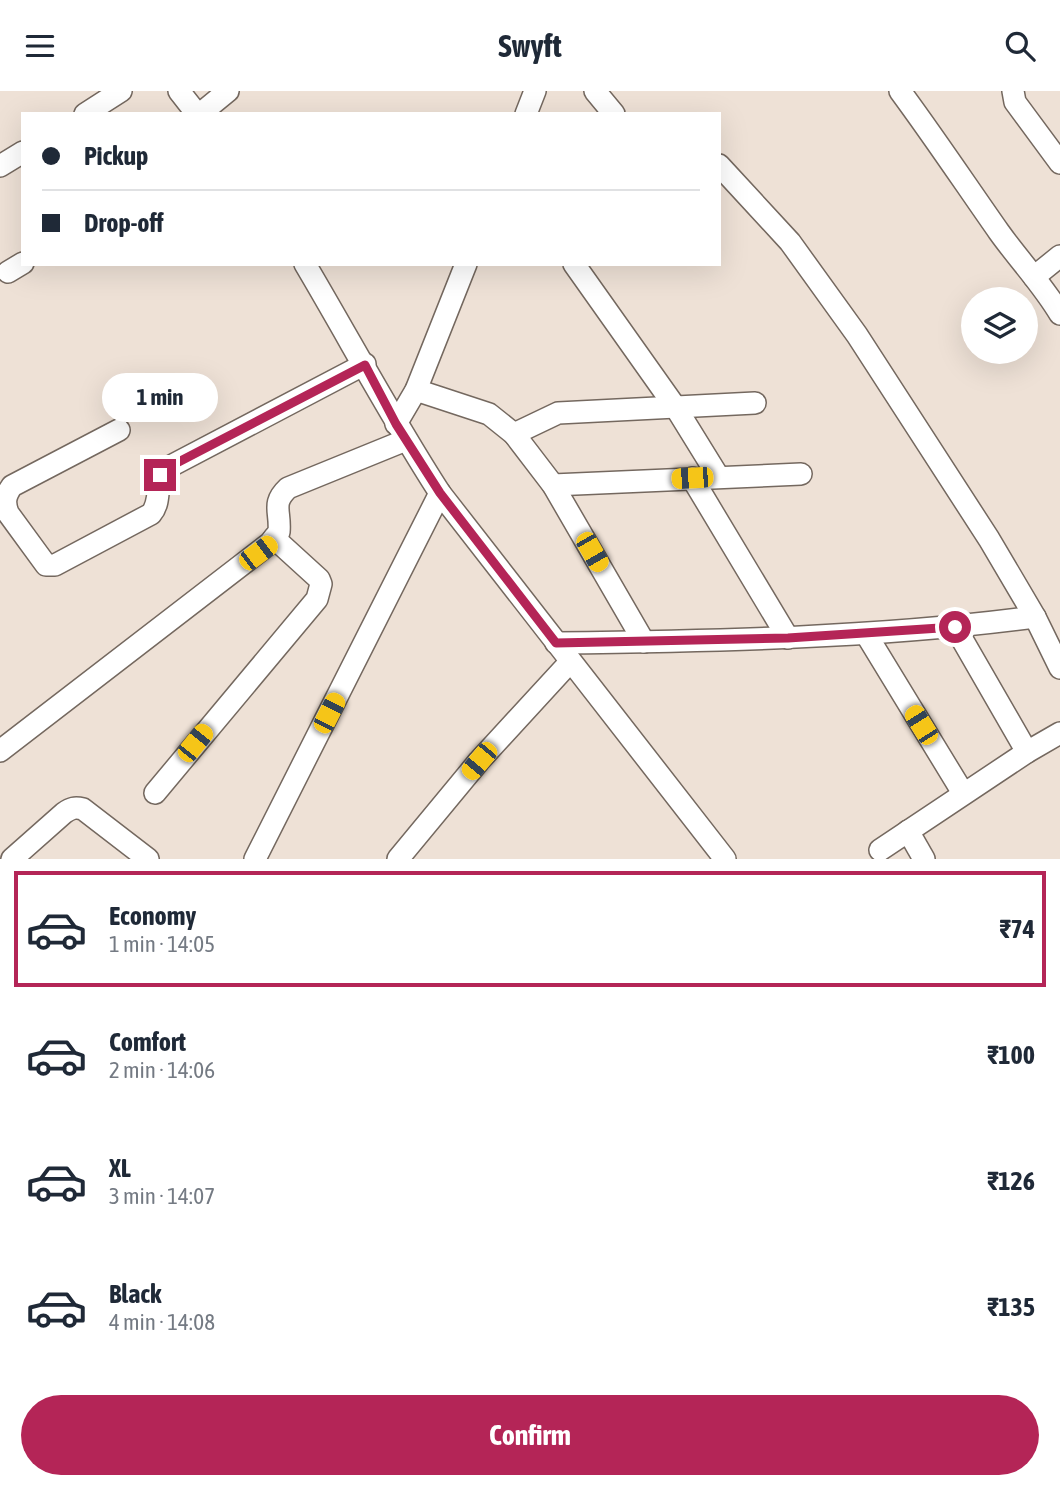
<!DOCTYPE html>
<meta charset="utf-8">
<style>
:root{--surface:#fff;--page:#f2f2f3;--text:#1f2937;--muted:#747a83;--line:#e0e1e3;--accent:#b42557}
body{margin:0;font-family:"Asap Condensed",sans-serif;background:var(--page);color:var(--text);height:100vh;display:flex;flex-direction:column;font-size:26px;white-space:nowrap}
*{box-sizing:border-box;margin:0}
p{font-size:23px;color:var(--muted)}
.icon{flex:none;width:38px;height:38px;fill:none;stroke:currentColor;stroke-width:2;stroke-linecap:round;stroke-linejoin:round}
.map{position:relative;height:768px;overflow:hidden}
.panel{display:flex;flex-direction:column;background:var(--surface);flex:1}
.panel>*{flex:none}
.guide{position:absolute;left:21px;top:21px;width:700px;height:154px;border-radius:0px;box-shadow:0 7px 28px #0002;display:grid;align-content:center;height:154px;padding:0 21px;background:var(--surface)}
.tools{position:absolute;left:961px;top:196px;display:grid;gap:14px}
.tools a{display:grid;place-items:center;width:77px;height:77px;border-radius:50%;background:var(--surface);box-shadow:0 7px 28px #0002;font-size:35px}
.end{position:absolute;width:32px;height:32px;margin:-16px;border:9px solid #b42557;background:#fff;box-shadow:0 0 0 4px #fff}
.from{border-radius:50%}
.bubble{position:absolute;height:49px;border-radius:24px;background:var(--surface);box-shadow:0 7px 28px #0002;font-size:23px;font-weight:700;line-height:49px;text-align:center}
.car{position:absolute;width:21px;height:42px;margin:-21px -10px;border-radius:9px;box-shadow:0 0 5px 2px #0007;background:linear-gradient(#f5c518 24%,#345 0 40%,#f5c518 0 76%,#345 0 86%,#f5c518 0)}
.guide b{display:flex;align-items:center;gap:24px;height:66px;font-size:26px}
.guide b+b{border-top:2px solid var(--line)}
.guide i{width:18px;height:18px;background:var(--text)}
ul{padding:12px 0 0;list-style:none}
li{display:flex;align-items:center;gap:21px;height:116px;margin:0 14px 10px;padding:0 7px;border:4px solid transparent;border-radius:0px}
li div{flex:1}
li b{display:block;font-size:26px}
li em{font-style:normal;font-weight:700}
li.on{border-color:var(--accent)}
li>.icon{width:63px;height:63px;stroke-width:1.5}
.cta{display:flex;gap:14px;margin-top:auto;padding:14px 21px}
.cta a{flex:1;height:80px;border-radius:42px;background:var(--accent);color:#fff;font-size:28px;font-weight:700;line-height:80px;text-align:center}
header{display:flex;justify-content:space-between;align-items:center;height:91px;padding:0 21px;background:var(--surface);font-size:32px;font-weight:700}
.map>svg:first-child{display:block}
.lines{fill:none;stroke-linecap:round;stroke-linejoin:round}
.street-casing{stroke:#74685f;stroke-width:24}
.street{stroke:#fff;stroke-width:21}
.route{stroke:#b42557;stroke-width:9}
</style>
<header><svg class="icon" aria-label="menu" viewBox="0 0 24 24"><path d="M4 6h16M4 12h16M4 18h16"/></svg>Swyft<svg class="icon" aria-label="search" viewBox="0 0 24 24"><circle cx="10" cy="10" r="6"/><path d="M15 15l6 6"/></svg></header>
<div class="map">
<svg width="1060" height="768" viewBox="0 0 1060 768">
<rect width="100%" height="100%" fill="#eee1d6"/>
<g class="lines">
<g class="street-casing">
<g id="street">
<path d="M179,0L197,23"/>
<path d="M595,0L614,23"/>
<path d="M900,0C934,46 966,94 999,141C1019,169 1043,194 1060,223"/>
<path d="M1013,0L1015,11L1060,72"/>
<path d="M85,23L121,0"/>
<path d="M200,23L228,0"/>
<path d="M526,23L535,0"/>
<path d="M719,74L790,151L857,244L989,448L1035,526L1060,577"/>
<path d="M0,75L23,61"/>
<path d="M305,173C350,249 392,328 440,402L725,768"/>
<path d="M574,173L676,317L718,385"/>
<path d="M8,181L23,172"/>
<path d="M1034,186L1060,165"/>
<path d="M416,299L489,323L514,343L553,394L644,551"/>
<path d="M396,333L416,299L466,173"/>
<path d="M119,339L12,395C5,405 4,411 8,422L46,474H55L151,423C163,409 153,391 167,377L365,273"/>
<path d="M514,343L558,322L755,312"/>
<path d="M692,387L788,547"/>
<path d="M553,394L801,383"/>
<path d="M955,536L1027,661"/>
<path d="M866,543L963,702"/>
<path d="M556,552C716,550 876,547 1035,526"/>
<path d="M0,660L270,452L279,441C281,420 271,413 288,397L406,349"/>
<path d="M155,702L317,508L321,493L319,488L274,447"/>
<path d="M908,740L924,768"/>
<path d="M880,759L1027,661L1060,642"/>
<path d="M12,768L64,722C71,717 75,716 83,718L148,768"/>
<path d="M255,768L440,402"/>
<path d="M398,768L479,670L570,571"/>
</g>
</g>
<use href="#street" class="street"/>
</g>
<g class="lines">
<path class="route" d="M160,384L167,377L365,274L396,333L440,402L556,552L788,547L955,536"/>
</g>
</svg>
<div class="tools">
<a><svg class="icon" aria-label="layers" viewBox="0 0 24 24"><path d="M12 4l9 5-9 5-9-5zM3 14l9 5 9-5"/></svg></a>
</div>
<i class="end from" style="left:955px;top:536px"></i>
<i class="end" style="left:160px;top:384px"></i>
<div class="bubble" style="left:102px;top:282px;width:116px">1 min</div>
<i class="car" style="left:692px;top:387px;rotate:267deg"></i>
<i class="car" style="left:592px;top:461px;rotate:150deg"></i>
<i class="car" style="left:258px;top:462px;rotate:53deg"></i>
<i class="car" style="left:329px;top:622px;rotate:27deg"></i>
<i class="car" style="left:921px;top:634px;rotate:328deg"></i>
<i class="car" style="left:195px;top:652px;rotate:39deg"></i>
<i class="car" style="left:479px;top:670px;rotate:220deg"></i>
<div class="guide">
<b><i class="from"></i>Pickup</b>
<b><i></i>Drop-off</b>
</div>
</div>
<section class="panel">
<ul>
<li class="on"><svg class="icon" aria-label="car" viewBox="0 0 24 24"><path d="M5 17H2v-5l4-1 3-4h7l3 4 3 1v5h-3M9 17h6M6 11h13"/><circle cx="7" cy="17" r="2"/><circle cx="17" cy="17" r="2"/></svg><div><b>Economy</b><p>1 min · 14:05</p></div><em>₹74</em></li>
<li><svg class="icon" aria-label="car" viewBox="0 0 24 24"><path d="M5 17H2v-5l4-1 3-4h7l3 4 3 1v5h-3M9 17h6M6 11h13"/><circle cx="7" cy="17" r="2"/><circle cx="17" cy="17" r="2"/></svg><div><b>Comfort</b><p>2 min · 14:06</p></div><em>₹100</em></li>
<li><svg class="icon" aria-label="car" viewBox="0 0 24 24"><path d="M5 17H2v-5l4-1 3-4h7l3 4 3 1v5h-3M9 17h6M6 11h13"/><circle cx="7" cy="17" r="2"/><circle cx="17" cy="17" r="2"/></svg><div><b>XL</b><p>3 min · 14:07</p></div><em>₹126</em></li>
<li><svg class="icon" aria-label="car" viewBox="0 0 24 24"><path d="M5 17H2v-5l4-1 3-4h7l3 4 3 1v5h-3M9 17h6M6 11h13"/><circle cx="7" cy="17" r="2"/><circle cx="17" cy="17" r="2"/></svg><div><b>Black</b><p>4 min · 14:08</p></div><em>₹135</em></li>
</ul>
<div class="cta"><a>Confirm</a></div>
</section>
